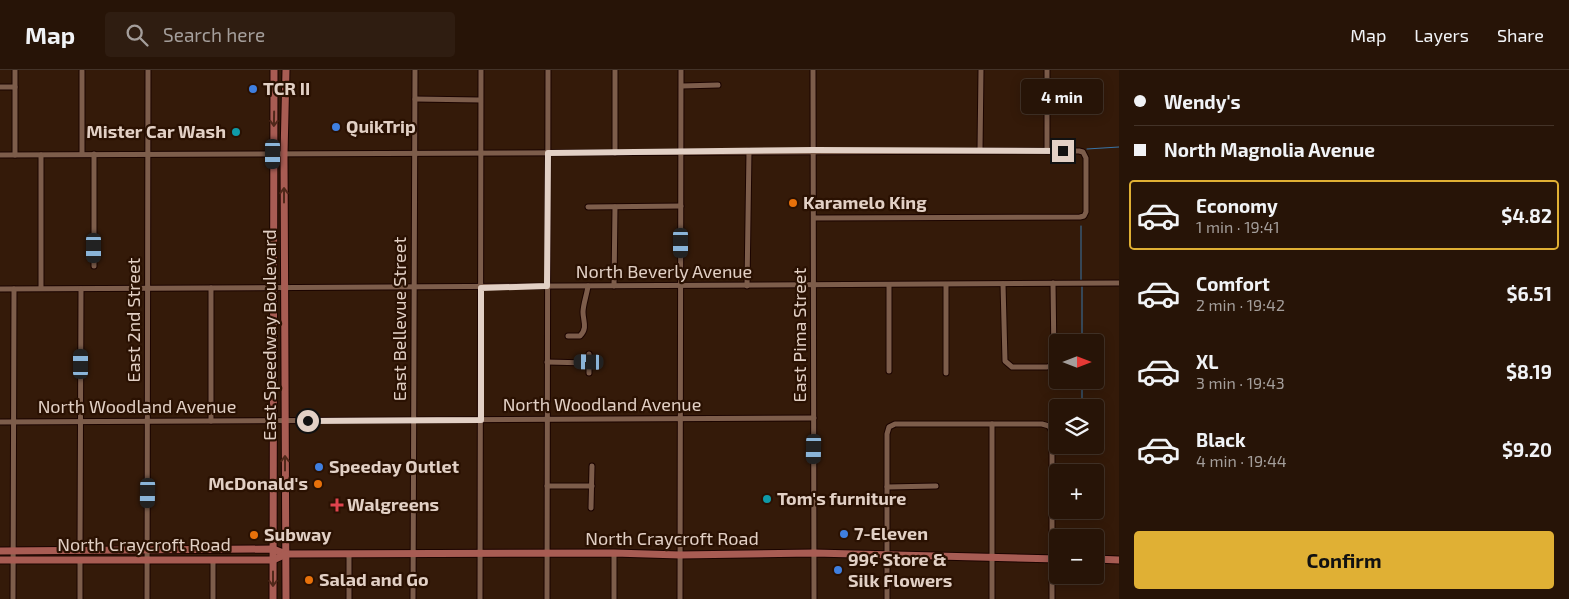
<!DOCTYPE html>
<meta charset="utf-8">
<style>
:root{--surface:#271407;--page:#2f1d11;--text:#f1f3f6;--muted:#a49e9b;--line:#433328;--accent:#e0b034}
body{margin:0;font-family:"Exo 2",sans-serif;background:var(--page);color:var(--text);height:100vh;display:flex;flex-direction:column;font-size:19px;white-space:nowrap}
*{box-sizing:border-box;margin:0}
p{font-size:16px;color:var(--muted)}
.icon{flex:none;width:28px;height:28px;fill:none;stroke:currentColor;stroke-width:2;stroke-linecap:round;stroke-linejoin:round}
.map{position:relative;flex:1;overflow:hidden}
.drawer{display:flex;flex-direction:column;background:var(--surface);width:450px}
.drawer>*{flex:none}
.hud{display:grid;align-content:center;height:110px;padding:0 15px;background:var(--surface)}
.needle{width:32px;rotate:90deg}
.buttons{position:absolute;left:1049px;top:264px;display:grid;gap:10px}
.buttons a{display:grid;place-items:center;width:55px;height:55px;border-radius:5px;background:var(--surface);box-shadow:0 2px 12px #0003,0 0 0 1px var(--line);font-size:25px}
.end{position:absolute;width:22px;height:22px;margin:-11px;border:6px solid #e2d0c5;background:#111;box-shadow:0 0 0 2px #111}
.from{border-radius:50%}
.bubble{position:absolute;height:35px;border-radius:5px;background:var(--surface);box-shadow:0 2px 12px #0003,0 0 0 1px var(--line);font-size:16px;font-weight:700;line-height:35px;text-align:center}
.car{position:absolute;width:15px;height:30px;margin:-15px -8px;border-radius:6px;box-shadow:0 0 4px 1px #0007;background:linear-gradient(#222 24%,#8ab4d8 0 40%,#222 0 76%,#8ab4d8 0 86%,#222 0)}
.hud b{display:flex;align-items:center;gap:18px;height:48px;font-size:19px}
.hud b+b{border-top:1px solid var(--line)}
.hud i{width:12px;height:12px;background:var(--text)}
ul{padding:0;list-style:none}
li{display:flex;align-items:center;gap:15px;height:70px;margin:0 10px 8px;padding:0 5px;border:2px solid transparent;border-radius:5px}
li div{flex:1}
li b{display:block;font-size:19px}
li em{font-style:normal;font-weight:700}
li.selected{border-color:var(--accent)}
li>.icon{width:45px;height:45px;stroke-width:1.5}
.button{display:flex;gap:10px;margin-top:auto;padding:10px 15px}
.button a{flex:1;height:58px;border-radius:5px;background:var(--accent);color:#111;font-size:20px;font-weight:700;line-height:58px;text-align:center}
header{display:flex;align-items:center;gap:30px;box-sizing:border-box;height:70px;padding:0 25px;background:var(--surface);border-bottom:1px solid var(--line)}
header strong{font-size:24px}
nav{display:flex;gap:28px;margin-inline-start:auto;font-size:18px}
.search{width:350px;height:45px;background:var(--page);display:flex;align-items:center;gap:12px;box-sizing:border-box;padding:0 18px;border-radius:5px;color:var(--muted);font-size:19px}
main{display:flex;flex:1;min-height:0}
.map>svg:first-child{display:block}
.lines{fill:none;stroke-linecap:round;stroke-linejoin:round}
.stream{stroke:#3974a6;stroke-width:1}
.minor-casing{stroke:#1b0400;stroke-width:7}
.major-casing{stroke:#1b0400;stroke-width:9}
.minor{stroke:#7d5d4b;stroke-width:5}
.major{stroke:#a85c53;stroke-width:7}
.oneway{stroke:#50281a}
.route{stroke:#e2d0c5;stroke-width:6}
.shop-dot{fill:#3f7fe0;stroke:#2a1102;stroke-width:2}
.culture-dot{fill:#0f9aa8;stroke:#2a1102;stroke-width:2}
.food-dot{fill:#e8710a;stroke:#2a1102;stroke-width:2}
.health-dot{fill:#e0444e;stroke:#2a1102;stroke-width:2}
.labels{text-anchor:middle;stroke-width:4.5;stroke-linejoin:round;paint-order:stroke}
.poi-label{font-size:18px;font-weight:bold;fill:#e2d0c5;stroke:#2a1102;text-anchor:start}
.street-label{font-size:18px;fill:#e2d0c5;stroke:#2a1102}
</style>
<header>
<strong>Map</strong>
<div class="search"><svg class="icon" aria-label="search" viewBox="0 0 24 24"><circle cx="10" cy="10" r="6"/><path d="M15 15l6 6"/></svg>Search here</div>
<nav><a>Map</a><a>Layers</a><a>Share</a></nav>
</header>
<main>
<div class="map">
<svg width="1119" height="529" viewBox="0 0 1119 529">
<rect width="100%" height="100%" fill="#341a09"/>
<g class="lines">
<g class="stream">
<path d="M1087,79L1119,77"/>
<path d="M1081,156V212"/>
<path d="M1082,216V272"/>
<path d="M1074,338L1082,331V310"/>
</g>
<g class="minor-casing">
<g id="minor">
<path d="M615,0V83"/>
<path d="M813,0L814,529"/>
<path d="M1047,0V81"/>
<path d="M682,16L718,15"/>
<path d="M0,17H15"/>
<path d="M415,29L480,30"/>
<path d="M980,80L981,0"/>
<path d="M82,84V1"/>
<path d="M0,85L1047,81H1079L1083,82L1086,88V142L1084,146L1080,147L814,148"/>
<path d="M15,85V0"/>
<path d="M588,137L681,136"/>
<path d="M94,196V84"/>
<path d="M1003,214L1005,291L1012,297H1047L1050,296L1054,288L1053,213"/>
<path d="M614,216L615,137"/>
<path d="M747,216L749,81"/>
<path d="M41,218V85"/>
<path d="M0,219L1119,213"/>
<path d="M568,266H580C588,258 583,251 583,242C583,235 587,224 588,216"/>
<path d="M589,284V303"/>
<path d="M547,292L589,293"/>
<path d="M889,301V215"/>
<path d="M946,303V215"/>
<path d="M211,351V218"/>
<path d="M0,352L814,348"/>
<path d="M547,416H592"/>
<path d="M887,417L936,416"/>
<path d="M591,438L592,396"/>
<path d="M80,481L81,219"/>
<path d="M213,490V529"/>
<path d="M13,529L14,219"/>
<path d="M80,529V491"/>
<path d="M147,529L148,0"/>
<path d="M349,529V484"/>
<path d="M413,529L415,0"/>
<path d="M480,529L481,0"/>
<path d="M547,529L548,0"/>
<path d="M614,529V483"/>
<path d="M680,529L681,0"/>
<path d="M887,529V364L889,357L895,354H1042L1049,356L1052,362V529"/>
<path d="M992,529V354"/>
</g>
</g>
<g class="major-casing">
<g id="major">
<path d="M286,0L284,84L286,529"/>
<path d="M0,481L273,479L286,484L614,483L680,485L814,483L1058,489"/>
<path d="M1095,489L1119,490"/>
<path d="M0,490H273L286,484"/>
<path d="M273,529L274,0"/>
</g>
</g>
<use href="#minor" class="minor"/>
<use href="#major" class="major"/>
</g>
<defs><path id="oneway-shaft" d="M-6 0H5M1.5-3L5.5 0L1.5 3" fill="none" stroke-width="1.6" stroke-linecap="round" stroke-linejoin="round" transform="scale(1.25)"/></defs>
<g class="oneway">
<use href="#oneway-shaft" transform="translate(274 49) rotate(91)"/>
<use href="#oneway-shaft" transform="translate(284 125) rotate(-90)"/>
<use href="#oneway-shaft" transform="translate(285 393) rotate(-90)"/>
<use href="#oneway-shaft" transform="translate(273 509) rotate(90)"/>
</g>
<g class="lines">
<path class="route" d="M308,351L481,350V218L547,216L548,83L814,80L1063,81"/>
</g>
<g class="shop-dot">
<circle cx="253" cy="19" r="5"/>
<circle cx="336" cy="57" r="5"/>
<circle cx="319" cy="397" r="5"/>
<circle cx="844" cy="464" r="5"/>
<circle cx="838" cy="500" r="5"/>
</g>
<g class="culture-dot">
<circle cx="236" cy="62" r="5"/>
<circle cx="767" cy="429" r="5"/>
</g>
<g class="food-dot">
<circle cx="793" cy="133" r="5"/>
<circle cx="318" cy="414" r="5"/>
<circle cx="254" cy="465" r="5"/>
<circle cx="309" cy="510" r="5"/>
</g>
<path class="health-dot" d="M334.5 427.5h5v5h5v5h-5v5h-5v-5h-5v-5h5z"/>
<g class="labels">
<g class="poi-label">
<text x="263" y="25">TCR II</text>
<text x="346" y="63">QuikTrip</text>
<text x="226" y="68" text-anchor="end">Mister Car Wash</text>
<text x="803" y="139">Karamelo King</text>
<text x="329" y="403">Speeday Outlet</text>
<text x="308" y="420" text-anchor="end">McDonald's</text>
<text x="777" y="435">Tom's furniture</text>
<text x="347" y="441">Walgreens</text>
<text x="854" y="470">7-Eleven</text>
<text x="264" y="471">Subway</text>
<text x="848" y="496">99¢ Store &amp;<tspan x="848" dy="21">Silk Flowers</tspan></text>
<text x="319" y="516">Salad and Go</text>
</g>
<g class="street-label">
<text x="664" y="208">North Beverly Avenue</text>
<text transform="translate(400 249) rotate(-90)" y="6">East Bellevue Street</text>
<text transform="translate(134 250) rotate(-90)" y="6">East 2nd Street</text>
<text transform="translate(270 265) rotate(-90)" y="6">East Speedway Boulevard</text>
<text transform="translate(800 265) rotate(-90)" y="6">East Pima Street</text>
<text x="602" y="341">North Woodland Avenue</text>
<text x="137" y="343">North Woodland Avenue</text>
<text x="672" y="475">North Craycroft Road</text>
<text x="144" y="481">North Craycroft Road</text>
</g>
</g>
</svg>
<div class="buttons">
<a><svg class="needle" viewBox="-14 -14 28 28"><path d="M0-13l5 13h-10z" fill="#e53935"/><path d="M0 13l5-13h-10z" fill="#a49e9b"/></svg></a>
<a><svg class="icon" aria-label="layers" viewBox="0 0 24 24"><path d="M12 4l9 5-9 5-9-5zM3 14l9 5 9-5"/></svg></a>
<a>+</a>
<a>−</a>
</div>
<i class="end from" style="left:308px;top:351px"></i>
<i class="end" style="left:1063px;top:81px"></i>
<div class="bubble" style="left:1021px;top:9px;width:82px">4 min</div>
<i class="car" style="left:273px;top:84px;rotate:180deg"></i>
<i class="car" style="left:681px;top:173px;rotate:180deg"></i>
<i class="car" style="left:94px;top:178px;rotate:180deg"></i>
<i class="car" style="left:589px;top:292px;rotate:271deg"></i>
<i class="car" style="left:81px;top:294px;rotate:0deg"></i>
<i class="car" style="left:814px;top:379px;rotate:181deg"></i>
<i class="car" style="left:148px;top:423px;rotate:181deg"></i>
</div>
<section class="drawer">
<div class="hud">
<b><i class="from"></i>Wendy's</b>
<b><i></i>North Magnolia Avenue</b>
</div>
<ul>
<li class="selected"><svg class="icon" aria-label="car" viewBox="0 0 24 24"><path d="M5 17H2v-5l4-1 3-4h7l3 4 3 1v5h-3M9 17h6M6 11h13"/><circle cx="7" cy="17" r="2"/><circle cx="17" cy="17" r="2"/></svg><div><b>Economy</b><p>1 min · 19:41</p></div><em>$4.82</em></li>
<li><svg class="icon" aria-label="car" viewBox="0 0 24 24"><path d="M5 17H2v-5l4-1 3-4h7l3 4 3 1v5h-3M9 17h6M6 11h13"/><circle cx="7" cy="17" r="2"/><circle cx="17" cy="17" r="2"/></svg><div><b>Comfort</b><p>2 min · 19:42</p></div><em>$6.51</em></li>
<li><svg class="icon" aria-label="car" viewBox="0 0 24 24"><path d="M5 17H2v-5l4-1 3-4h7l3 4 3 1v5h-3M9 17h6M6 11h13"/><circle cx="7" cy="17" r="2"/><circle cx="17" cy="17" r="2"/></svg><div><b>XL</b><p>3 min · 19:43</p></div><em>$8.19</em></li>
<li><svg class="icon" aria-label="car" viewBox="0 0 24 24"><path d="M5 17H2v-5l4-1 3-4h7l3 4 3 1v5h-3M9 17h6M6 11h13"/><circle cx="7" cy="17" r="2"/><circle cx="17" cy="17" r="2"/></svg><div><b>Black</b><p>4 min · 19:44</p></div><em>$9.20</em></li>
</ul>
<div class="button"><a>Confirm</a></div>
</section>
</main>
